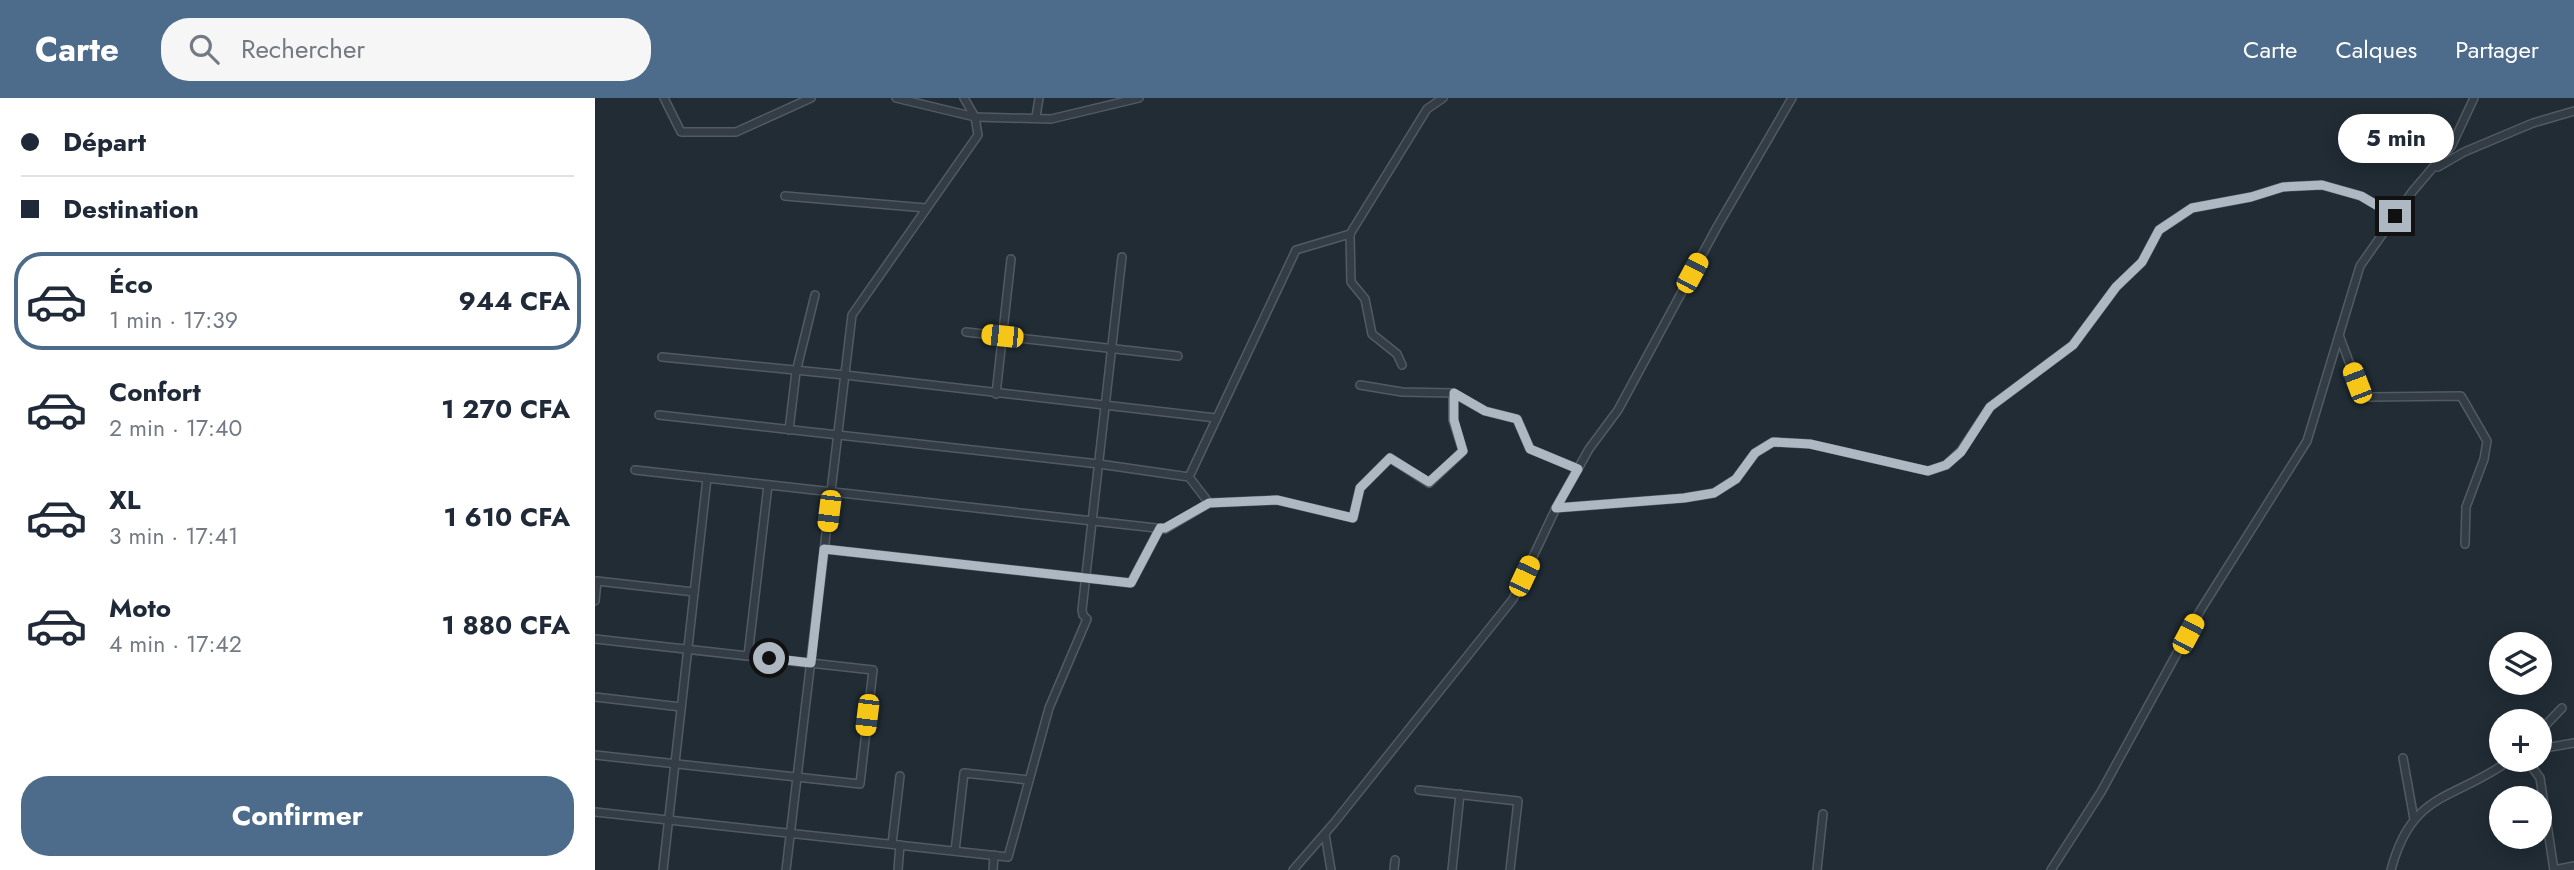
<!DOCTYPE html>
<html lang="fr">
<meta charset="utf-8">
<style>
:root{--surface:#fff;--page:#f6f6f7;--text:#1f2937;--muted:#747a83;--line:#e0e1e3;--accent:#4d6b8a}
body{margin:0;font-family:Jost,sans-serif;background:var(--page);color:var(--text);height:100vh;display:flex;flex-direction:column;font-size:26px;white-space:nowrap}
*{box-sizing:border-box;margin:0}
p{font-size:23px;color:var(--muted)}
.icon{flex:none;width:38px;height:38px;fill:none;stroke:currentColor;stroke-width:2;stroke-linecap:round;stroke-linejoin:round}
.map{position:relative;flex:1;overflow:hidden}
.drawer{display:flex;flex-direction:column;background:var(--surface);width:595px}
.drawer>*{flex:none}
.banner{display:grid;align-content:center;height:154px;padding:0 21px;background:var(--surface)}
.controls{position:absolute;left:1894px;top:534px;display:grid;gap:14px}
.controls a{display:grid;place-items:center;width:63px;height:63px;border-radius:50%;background:var(--surface);box-shadow:0 4px 18px #0003;font-size:35px}
.end{position:absolute;width:32px;height:32px;margin:-16px;border:9px solid #aeb8c2;background:#111;box-shadow:0 0 0 4px #111}
.from{border-radius:50%}
.bubble{position:absolute;height:49px;border-radius:24px;background:var(--surface);box-shadow:0 4px 18px #0003;font-size:23px;font-weight:700;line-height:49px;text-align:center}
.car{position:absolute;width:21px;height:42px;margin:-21px -10px;border-radius:9px;box-shadow:0 0 5px 2px #0007;background:linear-gradient(#f5c518 24%,#345 0 40%,#f5c518 0 76%,#345 0 86%,#f5c518 0)}
.banner b{display:flex;align-items:center;gap:24px;height:66px;font-size:26px}
.banner b+b{border-top:2px solid var(--line)}
.banner i{width:18px;height:18px;background:var(--text)}
ul{padding:0;list-style:none}
li{display:flex;align-items:center;gap:21px;height:98px;margin:0 14px 10px;padding:0 7px;border:4px solid transparent;border-radius:28px}
li div{flex:1}
li b{display:block;font-size:26px}
li em{font-style:normal;font-weight:700}
li.on{border-color:var(--accent)}
li>.icon{width:63px;height:63px;stroke-width:1.5}
.cta{display:flex;gap:14px;margin-top:auto;padding:14px 21px}
.cta a{flex:1;height:80px;border-radius:28px;background:var(--accent);color:#fff;font-size:28px;font-weight:700;line-height:80px;text-align:center}
header{display:flex;align-items:center;gap:42px;box-sizing:border-box;height:98px;padding:0 35px;background:var(--accent);color:#fff}
header strong{font-size:33px}
nav{display:flex;gap:38px;margin-inline-start:auto;font-size:24px}
.search{width:490px;height:63px;background:var(--page);display:flex;align-items:center;gap:18px;box-sizing:border-box;padding:0 24px;border-radius:28px;color:var(--muted);font-size:26px}
main{display:flex;flex:1;min-height:0}
.map>svg:first-child{display:block}
.lines{fill:none;stroke-linecap:round;stroke-linejoin:round}
.minor-casing{stroke:#515b63;stroke-width:10}
.minor{stroke:#343d46;stroke-width:7}
.route{stroke:#aeb8c2;stroke-width:9}
</style>
<header>
<strong>Carte</strong>
<div class="search"><svg class="icon" aria-label="search" viewBox="0 0 24 24"><circle cx="10" cy="10" r="6"/><path d="M15 15l6 6"/></svg>Rechercher</div>
<nav><a>Carte</a><a>Calques</a><a>Partager</a></nav>
</header>
<main>
<section class="drawer">
<div class="banner">
<b><i class="from"></i>Départ</b>
<b><i></i>Destination</b>
</div>
<ul>
<li class="on"><svg class="icon" aria-label="car" viewBox="0 0 24 24"><path d="M5 17H2v-5l4-1 3-4h7l3 4 3 1v5h-3M9 17h6M6 11h13"/><circle cx="7" cy="17" r="2"/><circle cx="17" cy="17" r="2"/></svg><div><b>Éco</b><p>1 min · 17:39</p></div><em>944 CFA</em></li>
<li><svg class="icon" aria-label="car" viewBox="0 0 24 24"><path d="M5 17H2v-5l4-1 3-4h7l3 4 3 1v5h-3M9 17h6M6 11h13"/><circle cx="7" cy="17" r="2"/><circle cx="17" cy="17" r="2"/></svg><div><b>Confort</b><p>2 min · 17:40</p></div><em>1 270 CFA</em></li>
<li><svg class="icon" aria-label="car" viewBox="0 0 24 24"><path d="M5 17H2v-5l4-1 3-4h7l3 4 3 1v5h-3M9 17h6M6 11h13"/><circle cx="7" cy="17" r="2"/><circle cx="17" cy="17" r="2"/></svg><div><b>XL</b><p>3 min · 17:41</p></div><em>1 610 CFA</em></li>
<li><svg class="icon" aria-label="car" viewBox="0 0 24 24"><path d="M5 17H2v-5l4-1 3-4h7l3 4 3 1v5h-3M9 17h6M6 11h13"/><circle cx="7" cy="17" r="2"/><circle cx="17" cy="17" r="2"/></svg><div><b>Moto</b><p>4 min · 17:42</p></div><em>1 880 CFA</em></li>
</ul>
<div class="cta"><a>Confirmer</a></div>
</section>
<div class="map">
<svg width="1979" height="772" viewBox="0 0 1979 772">
<rect width="100%" height="100%" fill="#212c35"/>
<g class="lines">
<g class="minor-casing">
<g id="minor">
<path d="M69,0L86,34H141L216,0"/>
<path d="M301,0L380,19L456,21L544,0"/>
<path d="M441,19L444,0"/>
<path d="M1843,69L1869,54L1938,25L1979,13"/>
<path d="M190,98L331,110"/>
<path d="M755,136L756,184L770,201L777,236L802,256L807,267"/>
<path d="M371,234L583,258"/>
<path d="M1744,237L1762,285L1774,299L1866,298L1892,343L1889,361L1871,409L1870,446"/>
<path d="M67,259L250,277L621,320"/>
<path d="M765,287L807,294L858,295L890,313L922,321L935,351L983,371"/>
<path d="M401,296L416,161"/>
<path d="M64,317L504,366L594,379"/>
<path d="M194,332L201,274L220,197"/>
<path d="M40,372L570,431L614,405L594,379L701,152L755,136L832,11L848,0"/>
<path d="M614,405L682,402L758,420L765,390L795,360L834,385L868,353L858,322V295"/>
<path d="M961,410L1089,400L1119,395L1141,381L1160,355L1178,344L1215,346L1333,373L1351,367L1366,353L1395,309L1478,247L1521,189L1547,164L1564,132L1597,110L1656,99L1688,89L1727,87L1766,98L1800,118"/>
<path d="M229,451L536,485L565,430"/>
<path d="M0,503L2,483L99,494"/>
<path d="M0,541L278,572L265,686L0,657"/>
<path d="M153,558L173,387"/>
<path d="M0,599L86,609"/>
<path d="M1944,634L1967,610"/>
<path d="M1944,651L1979,645"/>
<path d="M1808,660L1819,721"/>
<path d="M1932,662L1945,680L1959,772L1979,768"/>
<path d="M824,692L923,703L915,772"/>
<path d="M0,714L413,759L454,610L492,521L488,517L487,512L527,159"/>
<path d="M730,736L736,772"/>
<path d="M297,746L305,678"/>
<path d="M360,753L369,675L434,682"/>
<path d="M68,772L112,380"/>
<path d="M191,772L257,217L383,37L380,19L369,0"/>
<path d="M303,772L305,747"/>
<path d="M398,772L399,757"/>
<path d="M698,772L739,725L918,501L961,410L994,351L1023,312L1122,129L1197,0"/>
<path d="M799,772L800,762"/>
<path d="M857,772L865,696"/>
<path d="M1222,772L1228,716"/>
<path d="M1456,772L1506,694L1605,513L1712,343L1765,168L1817,94L1857,47L1879,0"/>
<path d="M1796,772C1817,692 1859,703 1915,662"/>
</g>
</g>
<use href="#minor" class="minor"/>
</g>
<g class="lines">
<path class="route" d="M174,560L216,565L229,451L536,485L565,430H570L614,405L682,402L758,420L765,390L795,360L834,384L868,353L859,322V295L890,313L922,321L935,351L983,371L961,410L1089,400L1119,395L1141,381L1160,355L1178,344L1215,346L1333,373L1351,367L1366,354L1395,309L1478,247L1521,189L1547,164L1564,132L1597,110L1656,99L1688,89L1727,87L1766,98L1800,118"/>
</g>
</svg>
<div class="controls">
<a><svg class="icon" aria-label="layers" viewBox="0 0 24 24"><path d="M12 4l9 5-9 5-9-5zM3 14l9 5 9-5"/></svg></a>
<a>+</a>
<a>−</a>
</div>
<i class="end from" style="left:174px;top:560px"></i>
<i class="end" style="left:1800px;top:118px"></i>
<div class="bubble" style="left:1743px;top:16px;width:116px">5 min</div>
<i class="car" style="left:1097px;top:175px;rotate:28deg"></i>
<i class="car" style="left:407px;top:238px;rotate:276deg"></i>
<i class="car" style="left:1762px;top:285px;rotate:339deg"></i>
<i class="car" style="left:234px;top:413px;rotate:187deg"></i>
<i class="car" style="left:929px;top:478px;rotate:25deg"></i>
<i class="car" style="left:1593px;top:536px;rotate:28deg"></i>
<i class="car" style="left:272px;top:617px;rotate:187deg"></i>
</div>
</main>
